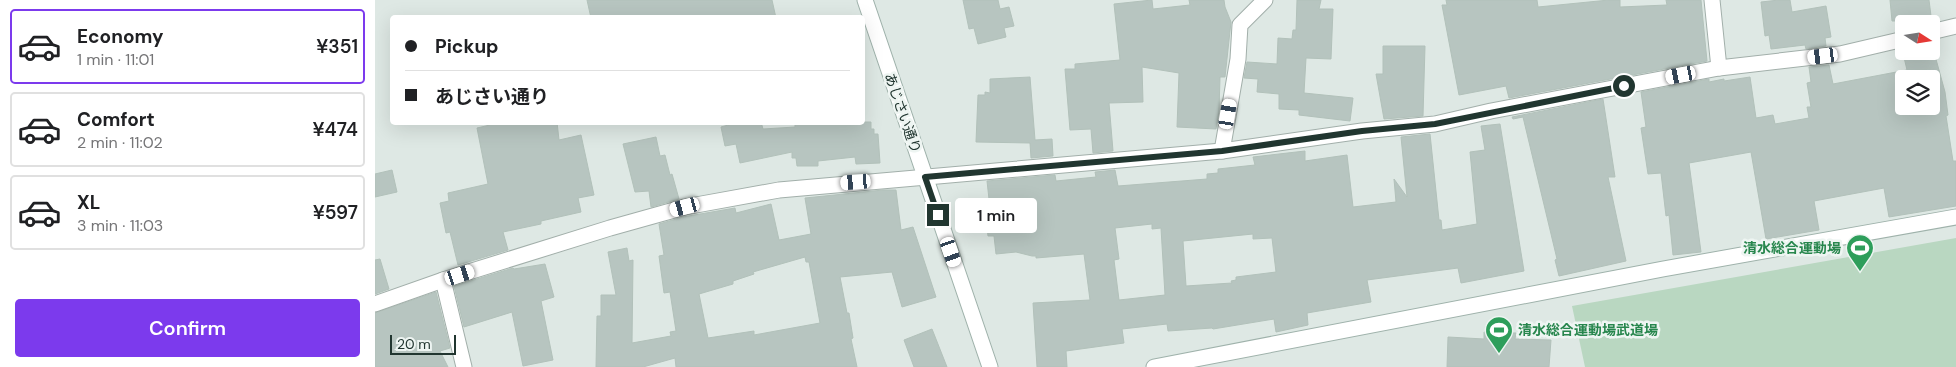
<!DOCTYPE html>
<meta charset="utf-8">
<style>
:root{--surface:#fff;--page:#f6f6f6;--text:#202124;--muted:#757577;--line:#e0e0e0;--accent:#7c3aed}
body{margin:0;font-family:"DM Sans","Noto Sans JP",sans-serif;background:var(--page);color:var(--text);height:100vh;display:flex;flex-direction:column;font-size:19px;white-space:nowrap}
*{box-sizing:border-box;margin:0}
p{font-size:16px;color:var(--muted)}
.icon{flex:none;width:28px;height:28px;fill:none;stroke:currentColor;stroke-width:2;stroke-linecap:round;stroke-linejoin:round}
.map{position:relative;flex:1;overflow:hidden}
.sheet{display:flex;flex-direction:column;background:var(--surface);width:375px}
.sheet>*{flex:none}
.top-card{position:absolute;left:15px;top:15px;width:475px;height:110px;border-radius:5px;box-shadow:0 5px 20px #0002;display:grid;align-content:center;height:110px;padding:0 15px;background:var(--surface)}
.needle{width:32px;rotate:102deg}
.fabs{position:absolute;left:1520px;top:15px;display:grid;gap:10px}
.fabs a{display:grid;place-items:center;width:45px;height:45px;border-radius:5px;background:var(--surface);box-shadow:0 5px 20px #0002;font-size:25px}
.scale{position:absolute;left:15px;bottom:12px;width:66px;box-sizing:border-box;padding-left:5px;border:2px solid #213630;border-top:0;font-size:14px;line-height:18px;white-space:nowrap;color:#213630;-webkit-text-stroke:4px #eef5f2;paint-order:stroke}
.end{position:absolute;width:22px;height:22px;margin:-11px;border:6px solid #213630;background:#fff;box-shadow:0 0 0 2px #fff}
.from{border-radius:50%}
.bubble{position:absolute;height:35px;border-radius:5px;background:var(--surface);box-shadow:0 5px 20px #0002;font-size:16px;font-weight:600;line-height:35px;text-align:center}
.car{position:absolute;width:15px;height:30px;margin:-15px -8px;border-radius:6px;box-shadow:0 0 4px 1px #0007;background:linear-gradient(#fff 24%,#345 0 40%,#fff 0 76%,#345 0 86%,#fff 0)}
.top-card b{display:flex;align-items:center;gap:18px;height:48px;font-size:19px}
.top-card b+b{border-top:1px solid var(--line)}
.top-card i{width:12px;height:12px;background:var(--text)}
ul{padding:9px 0 0;list-style:none}
li{display:flex;align-items:center;gap:15px;height:75px;margin:0 10px 8px;padding:0 5px;border:2px solid var(--line);border-radius:5px}
li div{flex:1}
li b{display:block;font-size:19px}
li em{font-style:normal;font-weight:600}
li.active{border-color:var(--accent)}
li>.icon{width:45px;height:45px;stroke-width:1.5}
.cta{display:flex;gap:10px;margin-top:auto;padding:10px 15px}
.cta a{flex:1;height:58px;border-radius:5px;background:var(--accent);color:#fff;font-size:20px;font-weight:600;line-height:58px;text-align:center}
main{display:flex;flex:1;min-height:0}
.map>svg:first-child{display:block}
.green{fill:#b9d7c1}
.building{fill:#b7c5c0;stroke:#b2c1ba;fill-rule:evenodd}
.lines{fill:none;stroke-linecap:round;stroke-linejoin:round}
.street-casing{stroke:#a2afaa;stroke-width:17}
.secondary-casing{stroke:#9fb2ab;stroke-width:17}
.street{stroke:#fff;stroke-width:15}
.secondary{stroke:#fff;stroke-width:15}
.route{stroke:#213630;stroke-width:6}
.labels{text-anchor:middle;stroke-width:5;stroke-linejoin:round;paint-order:stroke}
.street-label{font-size:14px;fill:#213630;stroke:#eef5f2}
.leisure-label{font-size:14px;font-weight:bold;fill:#27864d;stroke:#eef5f2;text-anchor:end}
</style>
<main>
<section class="sheet">
<ul>
<li class="active"><svg class="icon" aria-label="car" viewBox="0 0 24 24"><path d="M5 17H2v-5l4-1 3-4h7l3 4 3 1v5h-3M9 17h6M6 11h13"/><circle cx="7" cy="17" r="2"/><circle cx="17" cy="17" r="2"/></svg><div><b>Economy</b><p>1 min · 11:01</p></div><em>¥351</em></li>
<li><svg class="icon" aria-label="car" viewBox="0 0 24 24"><path d="M5 17H2v-5l4-1 3-4h7l3 4 3 1v5h-3M9 17h6M6 11h13"/><circle cx="7" cy="17" r="2"/><circle cx="17" cy="17" r="2"/></svg><div><b>Comfort</b><p>2 min · 11:02</p></div><em>¥474</em></li>
<li><svg class="icon" aria-label="car" viewBox="0 0 24 24"><path d="M5 17H2v-5l4-1 3-4h7l3 4 3 1v5h-3M9 17h6M6 11h13"/><circle cx="7" cy="17" r="2"/><circle cx="17" cy="17" r="2"/></svg><div><b>XL</b><p>3 min · 11:03</p></div><em>¥597</em></li>
</ul>
<div class="cta"><a>Confirm</a></div>
</section>
<div class="map">
<svg width="1581" height="367" viewBox="0 0 1581 367">
<rect width="100%" height="100%" fill="#dee8e4"/>
<path class="green" d="M1581,238V367H1210L1197,306Z"/>
<g class="building">
<path d="M212,0H397L401,18H216Z"/>
<path d="M588,0H623L625,9L634,7L639,26L629,28L631,37L603,44L599,28L594,29Z"/>
<path d="M777,0L778,9L815,5L814,0H849L850,7L856,22L850,77H845L844,111L841,129L802,127L804,73L767,67L768,102L734,103L738,151L718,153L716,129L695,130L690,69H700V64L745,60L739,4Z"/>
<path d="M922,0H946L944,9H958L956,59L931,58L929,93L978,98L975,121L924,115V110L904,109V94L882,92L883,79L869,78L872,62L902,64L903,38L917,39L918,30H921Z"/>
<path d="M1071,0H1162L1163,7L1234,0H1245V7L1292,5L1291,0H1326L1332,61L1134,98L1131,86L1084,95L1067,5H1072Z"/>
<path d="M1404,0H1415L1417,12L1451,6L1456,37L1450,38L1451,46L1431,49L1430,45L1396,49L1394,35L1390,36L1386,2Z"/>
<path d="M1515,0H1554L1556,16H1551L1553,23L1529,24V30L1523,31L1521,21H1517Z"/>
<path d="M1556,41L1570,92L1573,115L1571,116L1578,161H1581V206L1514,217L1509,188L1439,201L1444,230L1391,239L1376,152L1314,163L1326,252L1298,255L1294,215L1291,216L1286,173L1273,174L1266,128L1271,127L1266,92L1334,79V82L1349,79V81L1375,77L1381,118L1398,115L1400,124L1434,118L1432,107H1436L1432,83L1436,82L1434,67L1454,65L1458,84L1532,70L1527,49H1529V51H1556ZM1529,79H1556V106H1529Z"/>
<path d="M1008,46H1050L1048,116L1009,119L1001,74H1008Z"/>
<path d="M655,77L660,140L677,139L678,156L656,158L655,143L601,142L603,95H610V92L615,93V79Z"/>
<path d="M1228,99L1240,177H1233L1251,261L1184,276L1180,260L1182,259L1148,117L1138,119L1137,117Z"/>
<path d="M115,122H182L184,140L206,135L219,195L203,198L206,212L166,221V224L128,232L133,250L83,265L75,232L71,233L65,203L74,201L73,193L113,184L102,128L115,125Z"/>
<path d="M364,122H386L388,129L420,127V122H496V129H499V134H503L505,163L481,164L480,157L443,161V166H422L421,158H417V152L365,163L361,144L350,146L346,127Z"/>
<path d="M1125,124L1149,271L1086,283L1083,268L992,280L996,302L932,313L933,325L901,332L899,319L838,329L837,328L793,331L792,324L747,329L749,343L691,351L692,367H662L658,303L715,300L709,254L661,258V256H657L641,252L621,254L619,236H613L611,218L608,219L607,200L614,199L612,181L680,175L681,181L721,177L720,172L740,170L743,186L832,179V174L843,173V169L880,165L878,157L930,151V161L972,155L978,207L1021,202L1019,179L1032,197L1026,137L1055,134L1064,220H1066L1067,230L1102,224L1095,152L1110,150L1106,126ZM777,224V229L786,228L790,295L744,300L739,260L744,259L740,228ZM878,234V239L897,238L901,272L861,277V280L856,281L857,283L811,286L808,241Z"/>
<path d="M281,137L285,156L290,155L295,175L297,174L304,199L276,207L274,191L260,192L248,144Z"/>
<path d="M17,170L22,192L0,197V174Z"/>
<path d="M508,190H521L526,230L538,227L561,297L527,307L517,272L465,277L472,313H474L478,338L476,339L482,367H301L300,358L268,367H221L222,316H226V295H241L233,252L252,248L254,261L258,260L257,343L296,336L295,332L301,331L295,292L289,293L284,256L289,255L284,224L308,217L360,208L361,213L396,204L404,240L436,234L430,198ZM430,257L431,262H434L445,323L379,335V331L333,338L324,294L358,284V281L379,274L378,272Z"/>
<path d="M5,259L14,289L0,294V260Z"/>
<path d="M170,264L179,297L166,301L178,360L148,366L137,312L89,327L79,286L138,268L139,269Z"/>
<path d="M61,292L75,348L65,351L73,367H0V313Z"/>
<path d="M557,329L572,367H539L529,340Z"/>
<path d="M1109,332L1141,333L1140,339L1176,340L1174,367H1072L1073,337L1109,339Z"/>
</g>
<g class="lines">
<g class="street-casing">
<g id="street">
<path d="M1337,0L1344,68"/>
<path d="M1556,32L1581,26"/>
<path d="M847,151L863,59L865,25L890,0"/>
<path d="M68,280L89,367"/>
<path d="M0,304L68,280L235,228L310,207L404,190L847,151L987,131L1060,124L1116,111L1344,68L1465,54L1529,39"/>
</g>
</g>
<g class="secondary-casing">
<g id="secondary">
<path d="M490,0L615,367"/>
<path d="M779,367L1288,269L1581,217"/>
</g>
</g>
<use href="#street" class="street"/>
<use href="#secondary" class="secondary"/>
</g>
<g class="lines">
<path class="route" d="M563,215L550,177L847,151L987,131L1060,124L1249,86"/>
</g>
<defs>
<g id="stadium-pin" transform="scale(1.4375)"><path d="M0 17L-7.5 6A9.5 9.5 0 1 1 7.5 6Z" fill="#2e9e5b" stroke="#eef5f2"/><path d="M0-5a6.5 5 0 1 0 0 10a6.5 5 0 1 0 0-10ZM-3.5-1.8h7v3.6h-7Z" fill="#fff"/></g>
</defs>
<g fill-rule="evenodd">
<use href="#stadium-pin" x="1485" y="248"/>
<use href="#stadium-pin" x="1124" y="330"/>
</g>
<g class="labels">
<g class="street-label">
<text transform="translate(528 113) rotate(71)" y="5">あじさい通り</text>
</g>
<g class="leisure-label">
<text x="1466" y="253">清水総合運動場</text>
<text x="1143" y="335" text-anchor="start">清水総合運動場武道場</text>
</g>
</g>
</svg>
<div class="fabs">
<a><svg class="needle" viewBox="-14 -14 28 28"><path d="M0-13l5 13h-10z" fill="#e53935"/><path d="M0 13l5-13h-10z" fill="#757577"/></svg></a>
<a><svg class="icon" aria-label="layers" viewBox="0 0 24 24"><path d="M12 4l9 5-9 5-9-5zM3 14l9 5 9-5"/></svg></a>
</div>
<div class="scale">20 m</div>
<i class="end from" style="left:1249px;top:86px"></i>
<i class="end" style="left:563px;top:215px"></i>
<div class="bubble" style="left:580px;top:198px;width:82px">1 min</div>
<i class="car" style="left:1448px;top:56px;rotate:263deg"></i>
<i class="car" style="left:1306px;top:75px;rotate:259deg"></i>
<i class="car" style="left:853px;top:114px;rotate:10deg"></i>
<i class="car" style="left:481px;top:182px;rotate:266deg"></i>
<i class="car" style="left:310px;top:207px;rotate:255deg"></i>
<i class="car" style="left:576px;top:252px;rotate:161deg"></i>
<i class="car" style="left:85px;top:275px;rotate:72deg"></i>
<div class="top-card">
<b><i class="from"></i>Pickup</b>
<b><i></i>あじさい通り</b>
</div>
</div>
</main>
